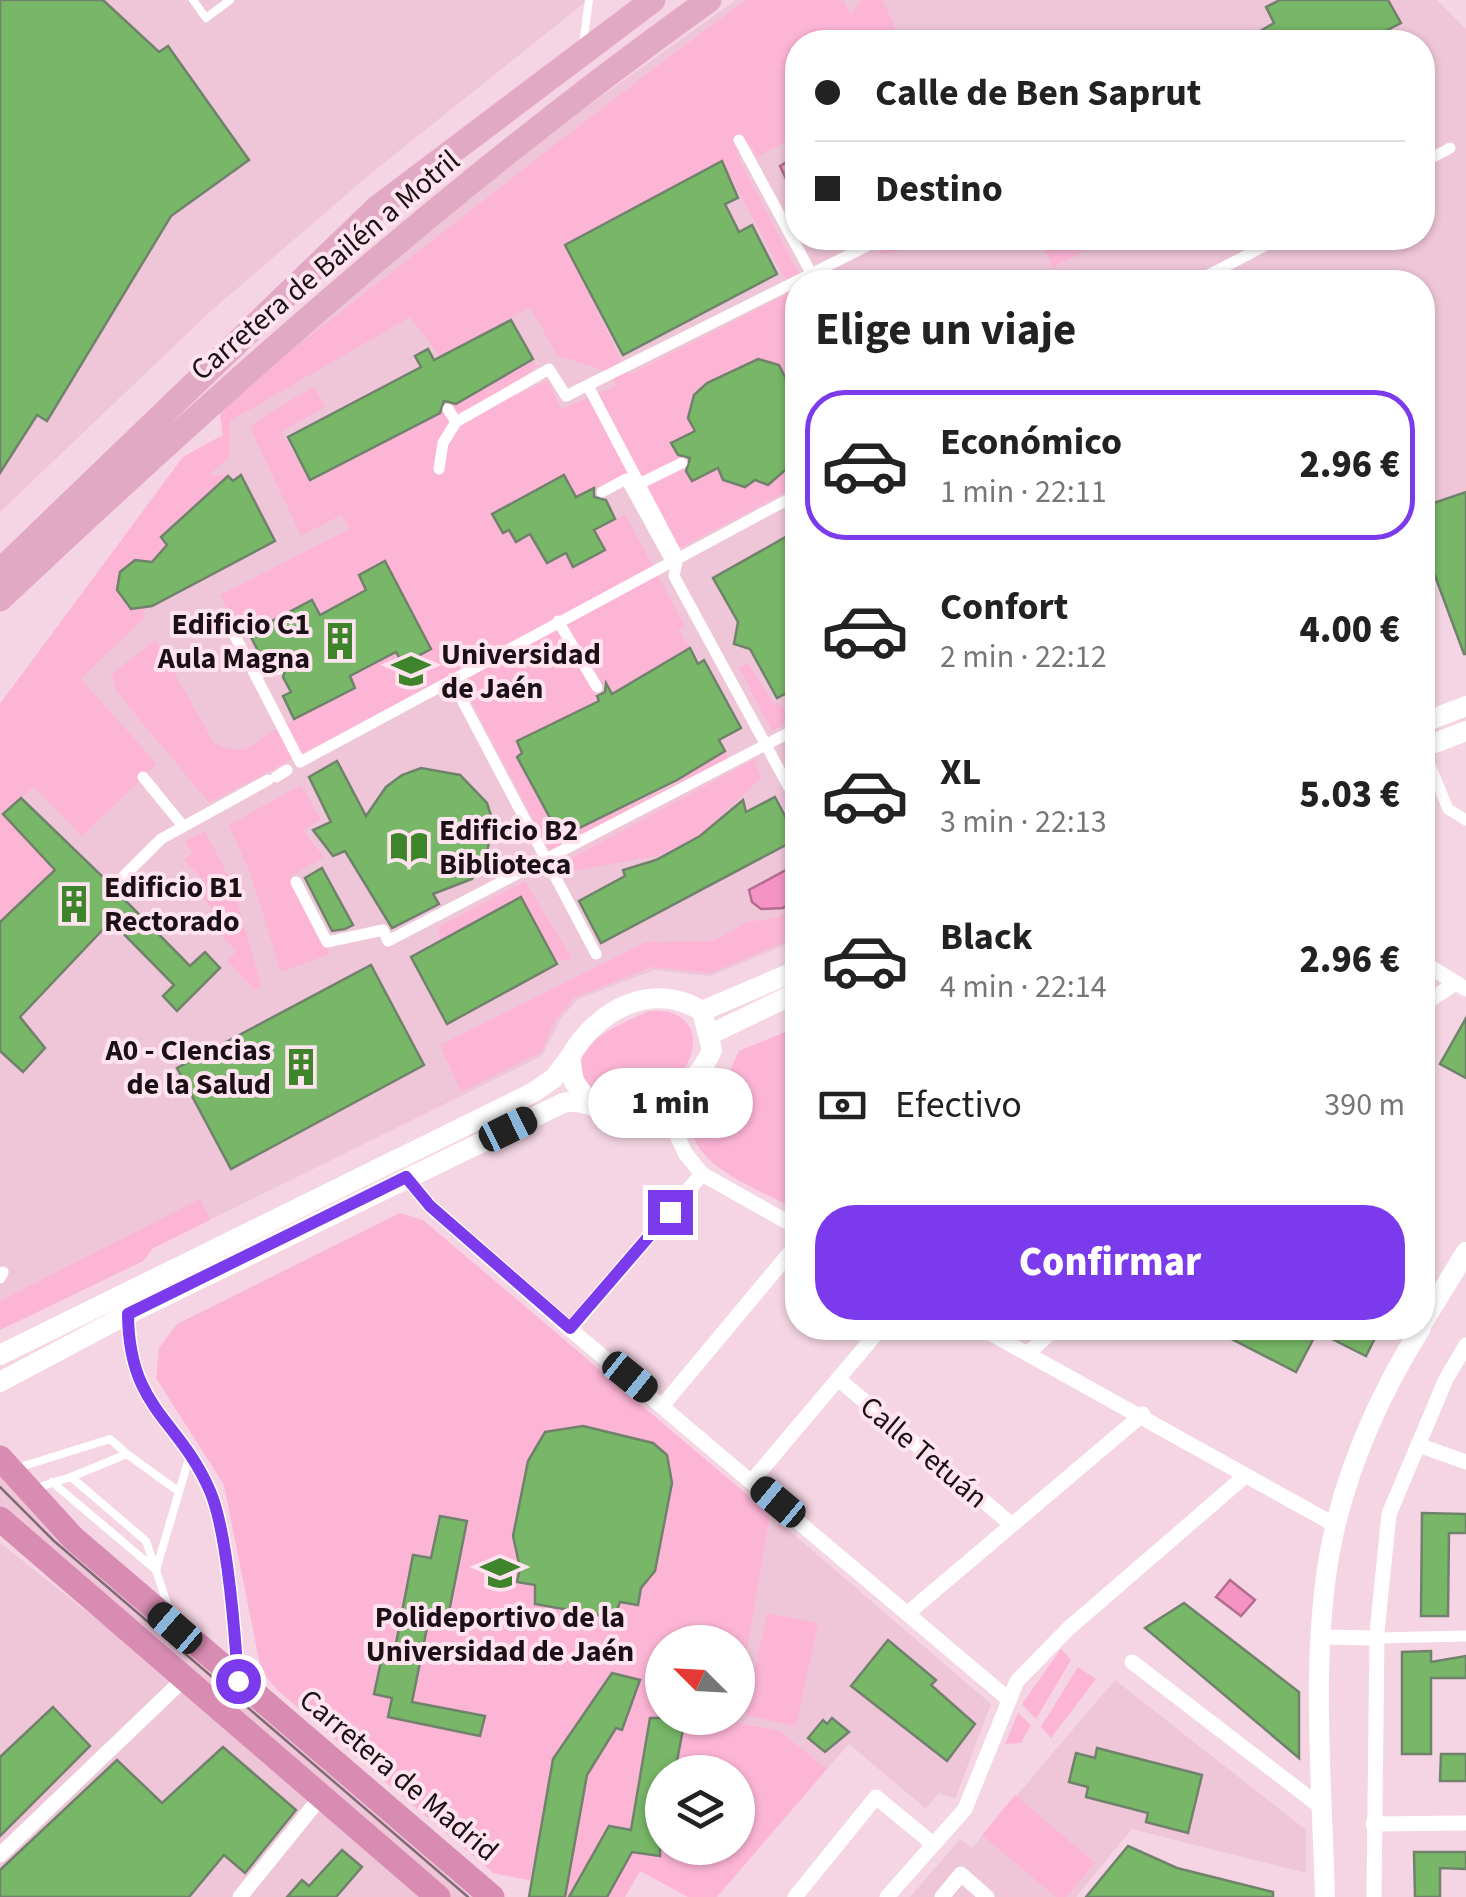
<!DOCTYPE html>
<html lang="es">
<meta charset="utf-8">
<style>
:root{--surface:#fff;--page:#f6f6f6;--text:#222;--muted:#767676;--line:#e0e0e0;--accent:#7c3aed}
body{margin:0;font-family:"Source Sans 3",sans-serif;background:var(--page);color:var(--text);height:100vh;display:flex;flex-direction:column;font-size:38px;white-space:nowrap}
*{box-sizing:border-box;margin:0}
p{font-size:32px;color:var(--muted)}
.icon{flex:none;width:55px;height:55px;fill:none;stroke:currentColor;stroke-width:2;stroke-linecap:round;stroke-linejoin:round}
.map{position:relative;flex:1;overflow:hidden}
.details{position:absolute;left:785px;top:270px;width:650px;height:1070px;display:flex;flex-direction:column;background:var(--surface);border-radius:40px;box-shadow:0 2px 8px #0004}
.details>*{flex:none}
.guide{position:absolute;left:785px;top:30px;width:650px;height:220px;border-radius:40px;box-shadow:0 2px 8px #0004;display:grid;align-content:center;height:220px;padding:0 30px;background:var(--surface)}
.needle{width:65px;rotate:294deg}
.buttons{position:absolute;left:645px;top:1625px;display:grid;gap:20px}
.buttons a{display:grid;place-items:center;width:110px;height:110px;border-radius:50%;background:var(--surface);box-shadow:0 2px 8px #0004;font-size:50px}
.end{position:absolute;width:45px;height:45px;margin:-22px;border:12px solid #7c3aed;background:#fff;box-shadow:0 0 0 5px #fff}
.from{border-radius:50%}
.bubble{position:absolute;height:70px;border-radius:35px;background:var(--surface);box-shadow:0 2px 8px #0004;font-size:32px;font-weight:800;line-height:70px;text-align:center}
.car{position:absolute;width:30px;height:60px;margin:-30px -15px;border-radius:12px;box-shadow:0 0 8px 2px #0007;background:linear-gradient(#222 24%,#8ab4d8 0 40%,#222 0 76%,#8ab4d8 0 86%,#222 0)}
.guide b{display:flex;align-items:center;gap:35px;height:95px;font-size:38px}
.guide b+b{border-top:2px solid var(--line)}
.guide i{width:25px;height:25px;background:var(--text)}
ul{padding:0;list-style:none}
li{display:flex;align-items:center;gap:30px;height:150px;margin:0 20px 15px;padding:0 10px;border:5px solid transparent;border-radius:40px}
li div{flex:1}
li b{display:block;font-size:38px}
li em{font-style:normal;font-weight:800}
li.selected{border-color:var(--accent)}
li>.icon{width:90px;height:90px;stroke-width:1.5}
h2{padding:0 30px;font-size:45px;line-height:120px}
.pay{display:flex;align-items:center;gap:25px;height:110px;padding:0 30px;font-size:38px}
.pay p{margin-inline-start:auto}
.button{display:flex;gap:20px;margin-top:auto;padding:20px 30px}
.button a{flex:1;height:115px;border-radius:40px;background:var(--accent);color:#fff;font-size:40px;font-weight:800;line-height:115px;text-align:center}
.map>svg:first-child{display:block}
.built{fill:#efc6d8;fill-rule:evenodd}
.green{fill:#fdb5d6;fill-rule:evenodd}
.water{fill:#f594c3;stroke:#b46c8f;stroke-width:2.5}
.building{fill:#77b767;stroke:#70826b;stroke-width:2.5}
.lines{fill:none;stroke-linecap:round;stroke-linejoin:round}
.service{stroke:#fff;stroke-width:8}
.pedestrian{stroke:#fff;stroke-width:11}
.minor{stroke:#fff;stroke-width:15}
.tertiary{stroke:#fff;stroke-width:20}
.primary{stroke:#e2a9c5;stroke-width:25}
.trunk{stroke:#d88cb2;stroke-width:25}
.tram{stroke:#806b74;stroke-width:2.5}
.route{stroke:#7c3aed;stroke-width:12}
.labels{text-anchor:middle;stroke-width:8;stroke-linejoin:round;paint-order:stroke}
.street-label{font-size:30px;fill:#1b1015;stroke:#ffe4ef}
.poi-label{font-size:30px;font-weight:bold;fill:#1b1015;stroke:#ffe4ef;text-anchor:start}
</style>
<div class="map">
<svg width="1466" height="1897" viewBox="0 0 1466 1897">
<rect width="100%" height="100%" fill="#f5d5e3"/>
<g class="built">
<path d="M0,0H588L375,170L212,310L0,512Z"/>
<path d="M736,0H1437L1466,29V492L1423,507L1422,282H798L797,940L710,976L654,970L578,999L561,1018L543,1054L530,1062L153,1248L143,1261L0,1330V704L183,457L223,435L219,405L536,143ZM798,42H1422V238H798Z"/>
<path d="M0,1471L474,1897H447L0,1509Z"/>
<path d="M770,1514L991,1704L955,1799L939,1793L926,1809L849,1744L827,1769L780,1731L734,1722Z"/>
<path d="M0,1543L234,1728L424,1897H0Z"/>
<path d="M1115,1680L1306,1830V1873L1132,1829L1076,1897H910L960,1839L972,1848Z"/>
</g>
<g class="green">
<path d="M746,0H843L851,14L861,0H883L901,42H798L797,119L779,130L797,121V136L757,157L751,145L736,154L799,274L786,280L722,161L566,245L628,375L797,289V486L680,548L639,473L602,492L597,486L577,497L564,475L493,514L503,533L509,530L516,542L530,534L546,563L625,514L685,626L679,630L690,648L612,694L606,683L594,690L599,701L517,741L522,753L517,757L555,827L571,819L577,829L678,783L676,779L725,751L728,758L551,853L456,672L209,803L116,691L112,673L156,640L214,743C233,753 251,752 265,735L355,688L350,677L396,652L403,664L432,649L385,561L358,575L366,590L319,614L311,599L240,636L220,595L350,529L341,515L301,536L251,430L254,423L314,386L325,407L281,432L311,482L533,361L536,368L506,389L518,395L548,380L561,409L616,386L610,372L558,356L530,308L439,356L410,317L230,421L229,458L209,475L228,476L162,537L167,545L152,562L135,560L120,572V598L131,609L145,608L144,618L81,679L157,764L82,836L34,787L4,813L55,870L0,922V704L183,457L223,435L219,405C396,272 567,131 746,0Z"/>
<path d="M903,238H922L925,246L875,255Z"/>
<path d="M1061,238H1109L1053,267L1043,247Z"/>
<path d="M748,662L774,705L778,702L785,709L797,702V718L772,731L739,668Z"/>
<path d="M755,759L761,778L700,836L668,854L563,873L559,865Z"/>
<path d="M301,785L321,820L303,830L324,857L290,877L330,954L281,972L250,873L229,825Z"/>
<path d="M205,831L232,883L261,985L256,991L227,961L236,951L203,918L213,909L195,890L203,880L184,860L193,852L184,842Z"/>
<path d="M525,881L572,959L555,962L520,897L440,941L438,927Z"/>
<path d="M797,902V937L711,973L651,967L575,997L555,1020L541,1052L461,1092L440,1045L646,942L714,941L747,922L780,917Z"/>
<path d="M649,1011C725,1004 699,1112 600,1100C551,1050 608,1030 649,1011Z"/>
<path d="M797,1027V1210C760,1189 685,1166 691,1116L719,1094L739,1051Z"/>
<path d="M200,1199L210,1220L153,1248L143,1261L0,1330V1301Z"/>
<path d="M400,1213L423,1220L770,1514L738,1704V1642H662V1718H735V1722L780,1731L827,1769L717,1897H688L640,1871L625,1897H529L532,1881L493,1873L276,1689L261,1670L224,1485L156,1378L159,1348L177,1324ZM662,1772H738V1848H662Z"/>
<path d="M767,1613L818,1623L796,1726L745,1715Z"/>
<path d="M1061,1649L1071,1660L1036,1719L1022,1704Z"/>
<path d="M1078,1667L1096,1679L1051,1738L1041,1727Z"/>
<path d="M1018,1713L1031,1725L1021,1743L1005,1744Z"/>
<path d="M1015,1795L1095,1863L1066,1897H1056L982,1835Z"/>
</g>
<g class="water">
<path d="M797,156V202L780,166Z"/>
<path d="M797,864V898L783,908L761,909L752,902L749,890Z"/>
<path d="M1230,1580L1255,1600L1241,1616L1216,1597Z"/>
</g>
<g class="building">
<path d="M0,0H103L159,52L168,46L249,160L171,216L47,421L37,415L0,473Z"/>
<path d="M1280,0H1388L1401,23L1364,42H1268L1262,30L1274,23L1266,7Z"/>
<path d="M722,161L738,198L725,204L739,232L752,225L777,274L623,355L565,245Z"/>
<path d="M511,320L533,359L456,404L444,401L440,413L310,480L288,437L421,367L415,356L428,349L434,360Z"/>
<path d="M758,359L779,365L789,385L798,380V459L768,485L755,480L745,487L723,480L718,468L692,481L686,471L690,458L678,455L671,443L695,431L688,418L694,395L707,383Z"/>
<path d="M241,475L275,541L152,606L131,609L117,590L120,572L135,560L152,562L167,545L161,537L228,476L233,481Z"/>
<path d="M564,475L576,497L594,488V497L606,500L615,519L594,530L605,550L573,567L566,553L547,563L530,534L516,542L509,530L503,533L492,514Z"/>
<path d="M1466,492V654H1464L1422,541V507Z"/>
<path d="M798,530V687L777,698L750,649L734,644L738,622L713,578Z"/>
<path d="M385,561L431,649L403,664L396,652L350,676L355,688L294,719L283,696L291,692L283,677L287,664L274,660L270,653L261,657L249,633L312,600L320,615L366,590L359,575Z"/>
<path d="M690,648L698,664L704,660L741,728L719,740L725,751L677,780L577,829L571,819L555,827L517,757L522,753L517,741L599,701L597,696L605,692L606,683L612,694Z"/>
<path d="M337,761L366,816L386,787L402,775L421,768L460,775L487,803L493,822L485,862L472,879L433,894L439,904L392,928L345,851L333,856L313,830L331,822L309,777Z"/>
<path d="M775,797L797,839L601,943L579,901L625,876L623,870L656,860L700,836L743,800L746,812Z"/>
<path d="M21,798L106,880L107,894H119L190,966L205,952L220,968L177,1011L163,996L174,985L111,921L20,1017L45,1048L23,1072L0,1051V922L55,870L3,814Z"/>
<path d="M322,868L353,925L345,929L332,931L305,878Z"/>
<path d="M521,897L557,964L447,1024L411,957Z"/>
<path d="M371,965L424,1065L231,1169L177,1068Z"/>
<path d="M1466,1018V1078L1440,1064Z"/>
<path d="M1210,1328H1319L1296,1372Z"/>
<path d="M1333,1328H1380L1366,1356L1328,1337Z"/>
<path d="M583,1426L653,1443L667,1455L672,1483L655,1571L641,1588L638,1605L620,1602L614,1618L535,1604V1585L517,1582L520,1568L513,1536L528,1461L545,1432Z"/>
<path d="M1422,1513L1466,1514V1533H1449L1448,1616H1421Z"/>
<path d="M440,1516L467,1521L448,1617L430,1613L412,1702L485,1716L480,1736L388,1717L392,1698L374,1694L382,1657L393,1659L413,1555L431,1558Z"/>
<path d="M1184,1603L1299,1692V1758L1145,1628Z"/>
<path d="M888,1640L936,1680L931,1685L975,1724L947,1761L851,1686Z"/>
<path d="M1431,1651V1662L1466,1656V1678H1431V1754H1402V1652Z"/>
<path d="M612,1673L640,1680L622,1730L616,1728L587,1775L565,1897H529L553,1759Z"/>
<path d="M53,1707L90,1746L0,1836V1757Z"/>
<path d="M650,1718H685L675,1772H662L660,1856L632,1852L607,1897H569L609,1826L631,1830Z"/>
<path d="M832,1718L849,1732L825,1752L808,1738L823,1720L827,1724Z"/>
<path d="M223,1747L296,1810L245,1873L224,1855L189,1897H0V1870L117,1760L162,1803Z"/>
<path d="M1097,1748L1202,1775L1188,1833L1146,1822L1148,1813L1086,1797L1088,1787L1069,1782L1076,1753L1095,1758Z"/>
<path d="M1441,1754H1466V1781H1440Z"/>
<path d="M1128,1846L1177,1868L1273,1892V1897H1086Z"/>
<path d="M342,1850L362,1867L336,1897H287L302,1880L309,1886Z"/>
<path d="M1414,1852H1466V1869L1440,1868V1897H1415Z"/>
</g>
<g class="lines">
<g class="service">
<path d="M193,0L206,18L230,0"/>
<path d="M583,45L589,0"/>
<path d="M17,1468L110,1439L127,1454"/>
<path d="M71,1477L127,1454L178,1491"/>
<path d="M52,1482L156,1570L189,1458"/>
<path d="M33,1489L71,1477L146,1541L169,1609"/>
</g>
<g class="pedestrian">
<path d="M739,140L816,282"/>
<path d="M1422,163L1450,148"/>
<path d="M1195,282L1280,238"/>
<path d="M588,386L678,557L674,576L798,804"/>
<path d="M448,409L456,422"/>
<path d="M439,469L443,443L456,422L549,369L566,396L883,238"/>
<path d="M641,483L682,463"/>
<path d="M602,492L626,479L671,561"/>
<path d="M558,621L597,687"/>
<path d="M234,634L300,762L798,494"/>
<path d="M255,673L279,669"/>
<path d="M452,681L596,954"/>
<path d="M1423,748L1448,809L1466,820"/>
<path d="M143,777L183,826"/>
<path d="M276,777L287,770"/>
<path d="M296,882L327,942L383,930L388,941L798,728"/>
<path d="M113,887L161,839L268,780"/>
<path d="M0,1278L3,1272"/>
<path d="M1377,1638L1466,1636"/>
</g>
<g class="minor">
<path d="M1422,962L1466,989"/>
<path d="M1422,1005L1456,983"/>
<path d="M662,1102L685,1153L702,1174L798,1228"/>
<path d="M406,1177L430,1206L570,1329L1007,1698"/>
<path d="M128,1314C129,1410 178,1417 210,1491C228,1533 235,1634 238,1681"/>
<path d="M981,1328L1335,1525"/>
<path d="M570,1329L702,1174"/>
<path d="M1028,1353L1056,1328"/>
<path d="M838,1379L1011,1524"/>
<path d="M663,1405L798,1243"/>
<path d="M1418,1445L1466,1462"/>
<path d="M752,1481L881,1328"/>
<path d="M908,1613L1143,1414"/>
<path d="M1322,1637L1377,1638"/>
<path d="M1132,1662L1321,1807"/>
<path d="M1373,1824L1466,1823"/>
<path d="M0,1855L186,1677"/>
<path d="M240,1897L320,1798"/>
<path d="M795,1897L876,1797L933,1844"/>
<path d="M887,1897L965,1809L1017,1681L1069,1628L1245,1476"/>
<path d="M942,1897L961,1874L987,1897"/>
<path d="M1374,1897L1377,1632L1389,1514L1446,1379L1466,1345"/>
</g>
<g class="tertiary">
<path d="M1422,723L1466,706"/>
<path d="M1422,748L1466,731"/>
<path d="M702,1011L798,970"/>
<path d="M711,1034L798,992"/>
<path d="M1422,1324L1466,1252"/>
<path d="M0,1355L534,1092L554,1078L570,1057"/>
<path d="M0,1382L128,1314L563,1103C580,1099 592,1107 609,1110C653,1115 695,1089 712,1050L702,1011C651,980 597,1010 570,1057L574,1082L592,1105"/>
<path d="M1325,1897C1322,1781 1308,1635 1336,1523C1353,1455 1384,1387 1421,1328"/>
</g>
<g class="primary">
<path d="M0,571L377,208L653,0"/>
<path d="M0,599C225,387 457,180 709,0"/>
</g>
<g class="trunk">
<path d="M0,1458L73,1538L492,1897"/>
<path d="M0,1519L438,1897"/>
</g>
<path class="tram" d="M0,1487L54,1541L468,1897"/>
</g>
<g class="lines">
<path class="route" d="M238,1681C235,1634 228,1533 210,1491C178,1417 129,1410 128,1314L406,1177L430,1206L570,1328L670,1212"/>
</g>
<defs>
<g id="building-bare" transform="scale(3)"><path d="M-4-6H4V6H1V3H-1V6H-4ZM-2.5-4.3h1.7v1.8h-1.7ZM.8-4.3h1.7v1.8H.8ZM-2.5-1h1.7V.8h-1.7ZM.8-1h1.7V.8H.8Z" fill="#3d842a" stroke="#ffe4ef" stroke-width="2.5" paint-order="stroke"/></g>
<g id="university-bare" transform="scale(3)"><path d="M0-5L7-2L0 1L-7-2ZM-4 1L0 2.5L4 1V4Q0 6-4 4Z" fill="#3d842a" stroke="#ffe4ef" stroke-width="2.5" paint-order="stroke"/></g>
<g id="library-bare" transform="scale(3)"><path d="M-6-4Q-3-5.5-.7-3.5V5Q-3 3-6 4ZM6-4Q3-5.5 .7-3.5V5Q3 3 6 4Z" fill="#3d842a" stroke="#ffe4ef" stroke-width="2.5" paint-order="stroke"/></g>
</defs>
<g fill-rule="evenodd">
<use href="#building-bare" x="340" y="641"/>
<use href="#university-bare" x="411" y="671"/>
<use href="#library-bare" x="409" y="847"/>
<use href="#building-bare" x="74" y="904"/>
<use href="#building-bare" x="301" y="1067"/>
<use href="#university-bare" x="500" y="1573"/>
</g>
<g class="labels">
<g class="street-label">
<text transform="translate(325 265) rotate(-40)" y="10">Carretera de Bailén a Motril</text>
<text transform="translate(924 1452) rotate(40)" y="10">Calle Tetuán</text>
<text transform="translate(399 1775) rotate(40)" y="10">Carretera de Madrid</text>
</g>
<g class="poi-label">
<text x="310" y="634" text-anchor="end">Edificio C1<tspan x="310" dy="34">Aula Magna</tspan></text>
<text x="441" y="664">Universidad<tspan x="441" dy="34">de Jaén</tspan></text>
<text x="439" y="840">Edificio B2<tspan x="439" dy="34">Biblioteca</tspan></text>
<text x="104" y="897">Edificio B1<tspan x="104" dy="34">Rectorado</tspan></text>
<text x="271" y="1060" text-anchor="end">A0 - CIencias<tspan x="271" dy="34">de la Salud</tspan></text>
<text x="500" y="1627" text-anchor="middle">Polideportivo de la<tspan x="500" dy="34">Universidad de Jaén</tspan></text>
</g>
</g>
</svg>
<div class="buttons">
<a><svg class="needle" viewBox="-14 -14 28 28"><path d="M0-13l5 13h-10z" fill="#e53935"/><path d="M0 13l5-13h-10z" fill="#767676"/></svg></a>
<a><svg class="icon" aria-label="layers" viewBox="0 0 24 24"><path d="M12 4l9 5-9 5-9-5zM3 14l9 5 9-5"/></svg></a>
</div>
<i class="end from" style="left:238px;top:1681px"></i>
<i class="end" style="left:670px;top:1212px"></i>
<div class="bubble" style="left:588px;top:1068px;width:165px">1 min</div>
<i class="car" style="left:508px;top:1129px;rotate:64deg"></i>
<i class="car" style="left:630px;top:1377px;rotate:129deg"></i>
<i class="car" style="left:778px;top:1502px;rotate:310deg"></i>
<i class="car" style="left:175px;top:1628px;rotate:311deg"></i>
<div class="guide">
<b><i class="from"></i>Calle de Ben Saprut</b>
<b><i></i>Destino</b>
</div>
<section class="details">
<h2>Elige un viaje</h2>
<ul>
<li class="selected"><svg class="icon" aria-label="car" viewBox="0 0 24 24"><path d="M5 17H2v-5l4-1 3-4h7l3 4 3 1v5h-3M9 17h6M6 11h13"/><circle cx="7" cy="17" r="2"/><circle cx="17" cy="17" r="2"/></svg><div><b>Económico</b><p>1 min · 22:11</p></div><em>2.96 €</em></li>
<li><svg class="icon" aria-label="car" viewBox="0 0 24 24"><path d="M5 17H2v-5l4-1 3-4h7l3 4 3 1v5h-3M9 17h6M6 11h13"/><circle cx="7" cy="17" r="2"/><circle cx="17" cy="17" r="2"/></svg><div><b>Confort</b><p>2 min · 22:12</p></div><em>4.00 €</em></li>
<li><svg class="icon" aria-label="car" viewBox="0 0 24 24"><path d="M5 17H2v-5l4-1 3-4h7l3 4 3 1v5h-3M9 17h6M6 11h13"/><circle cx="7" cy="17" r="2"/><circle cx="17" cy="17" r="2"/></svg><div><b>XL</b><p>3 min · 22:13</p></div><em>5.03 €</em></li>
<li><svg class="icon" aria-label="car" viewBox="0 0 24 24"><path d="M5 17H2v-5l4-1 3-4h7l3 4 3 1v5h-3M9 17h6M6 11h13"/><circle cx="7" cy="17" r="2"/><circle cx="17" cy="17" r="2"/></svg><div><b>Black</b><p>4 min · 22:14</p></div><em>2.96 €</em></li>
</ul>
<div class="pay"><svg class="icon" aria-label="cash" viewBox="0 0 24 24"><path d="M3 7h18v10H3z"/><circle cx="12" cy="12" r="2"/></svg>Efectivo<p>390 m</p></div>
<div class="button"><a>Confirmar</a></div>
</section>
</div>
